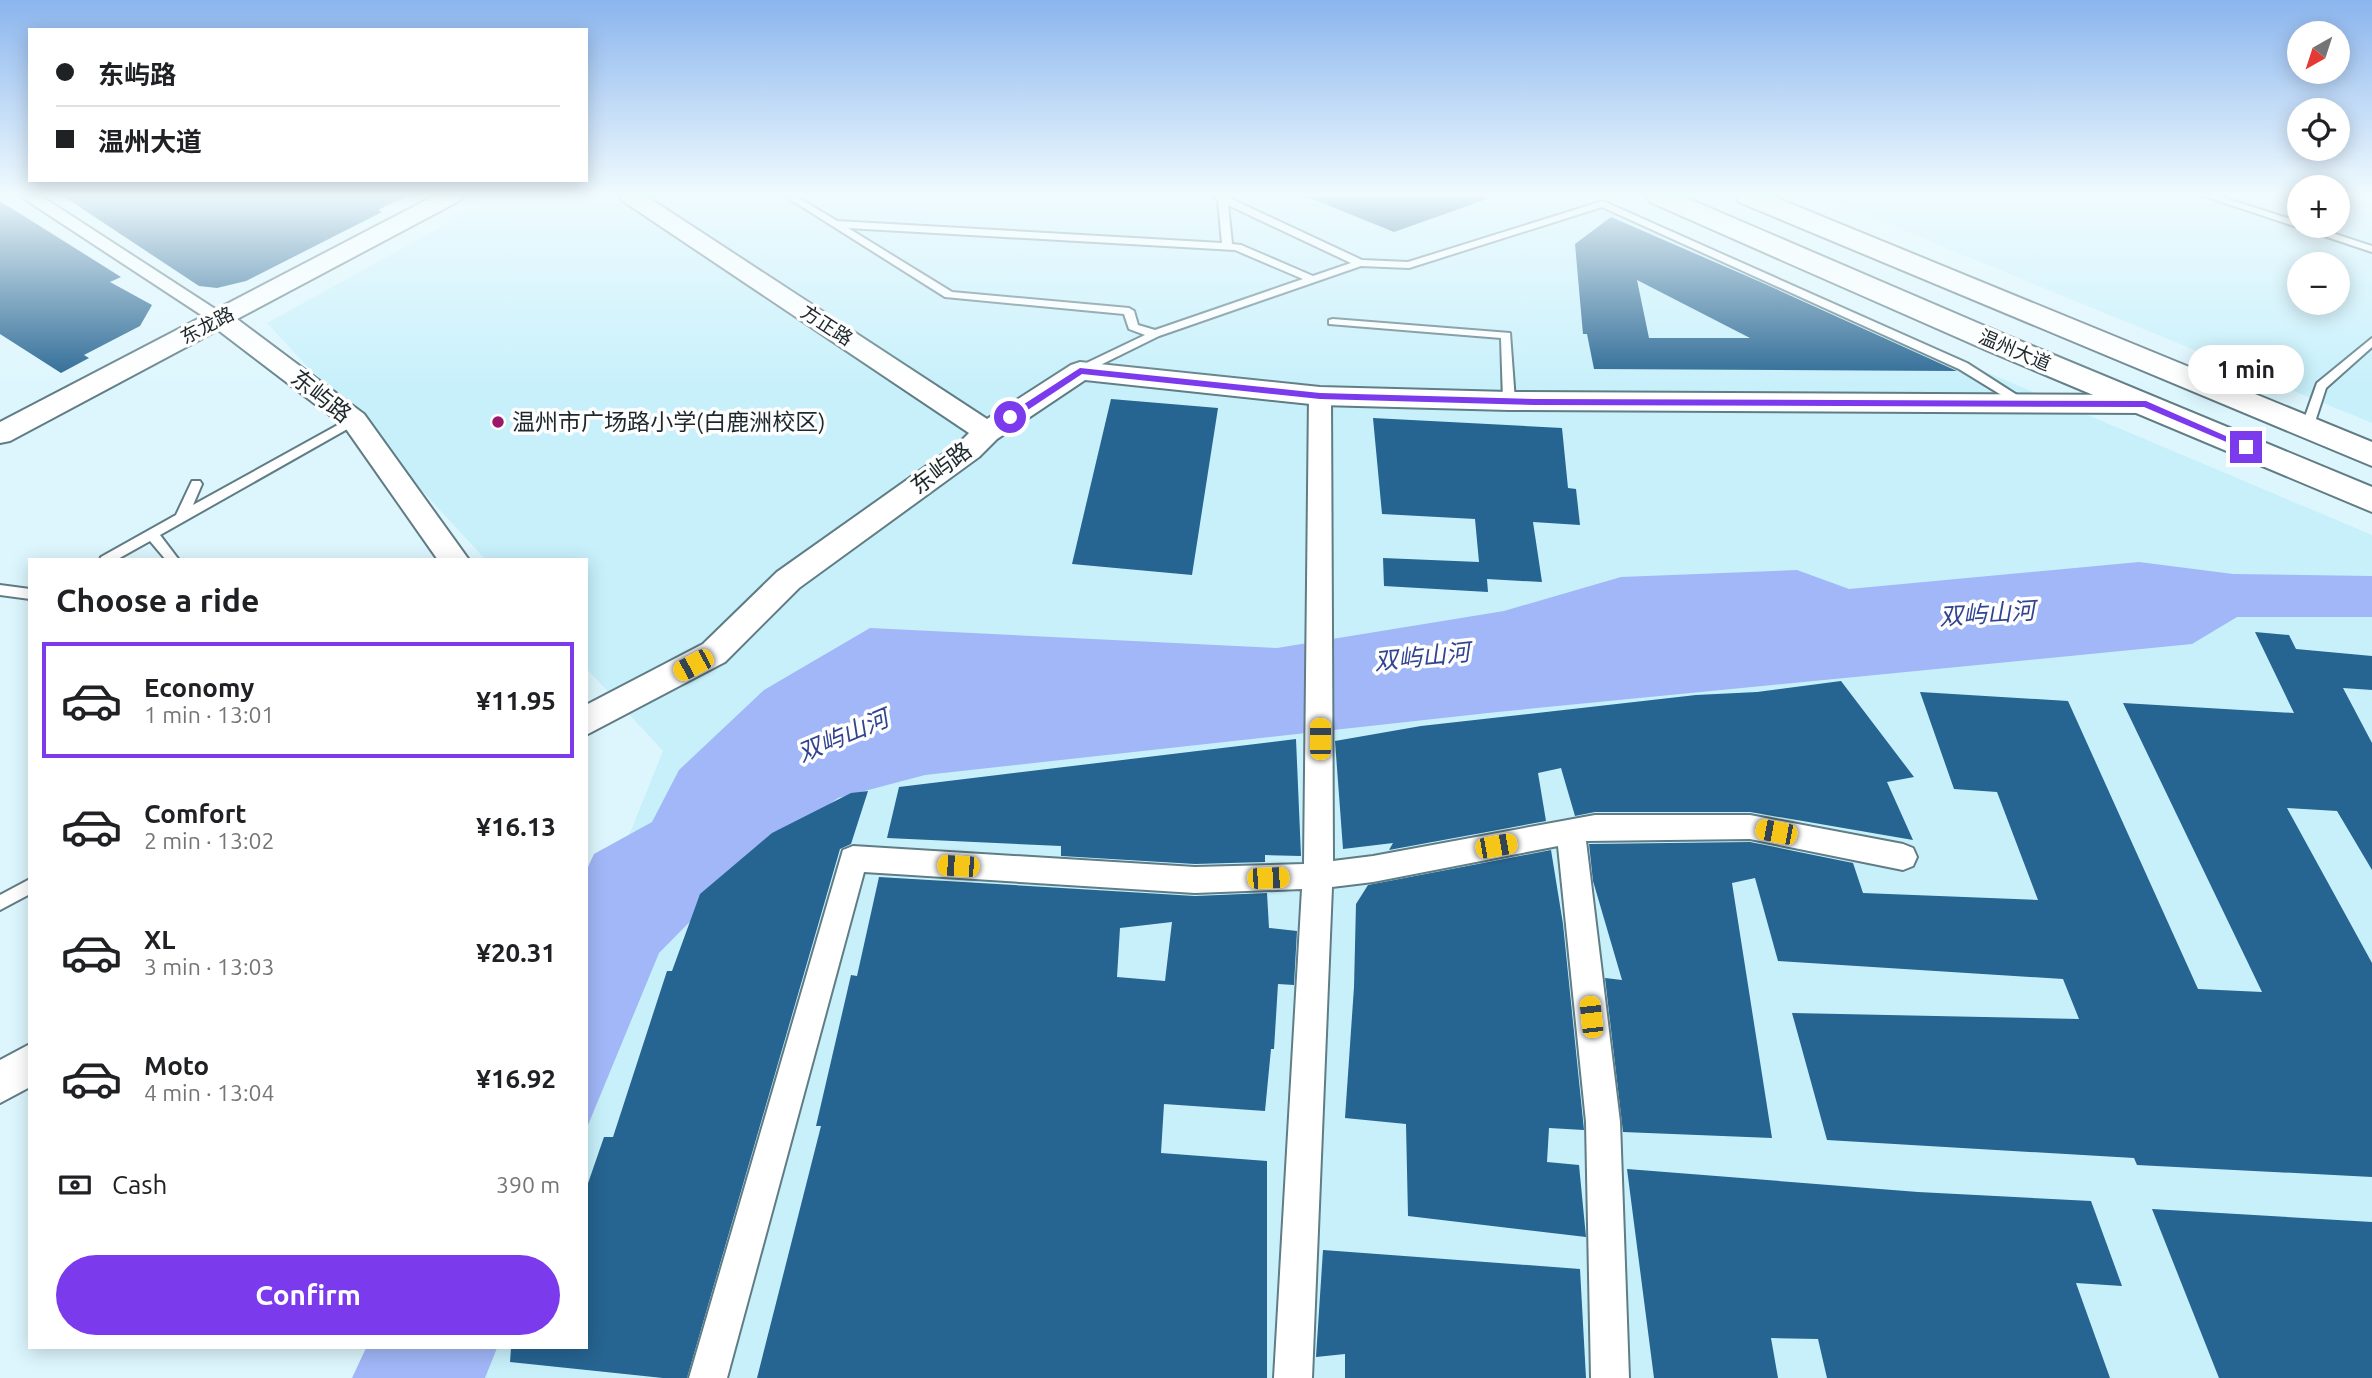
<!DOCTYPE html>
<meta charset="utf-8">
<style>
:root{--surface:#fff;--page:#f2f2f2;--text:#202124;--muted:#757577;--line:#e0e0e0;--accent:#7c3aed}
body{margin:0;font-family:Ubuntu,"Noto Sans SC",sans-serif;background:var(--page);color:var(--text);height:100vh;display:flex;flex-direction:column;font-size:26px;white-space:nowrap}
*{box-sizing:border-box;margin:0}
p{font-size:23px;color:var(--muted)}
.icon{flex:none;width:38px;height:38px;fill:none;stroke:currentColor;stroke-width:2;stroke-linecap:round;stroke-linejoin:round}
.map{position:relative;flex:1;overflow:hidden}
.side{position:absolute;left:28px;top:558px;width:560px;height:791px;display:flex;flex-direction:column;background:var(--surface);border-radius:0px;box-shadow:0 4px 18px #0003}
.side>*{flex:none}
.top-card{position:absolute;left:28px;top:28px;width:560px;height:154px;border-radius:0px;box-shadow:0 4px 18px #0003;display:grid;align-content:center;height:154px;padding:0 28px;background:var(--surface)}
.needle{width:46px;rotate:219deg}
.buttons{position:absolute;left:2287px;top:21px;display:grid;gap:14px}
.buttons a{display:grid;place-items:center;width:63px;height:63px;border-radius:50%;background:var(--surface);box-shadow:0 4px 18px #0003;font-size:35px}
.end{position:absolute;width:32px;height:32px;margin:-16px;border:9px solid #7c3aed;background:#fff;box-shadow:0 0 0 4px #fff}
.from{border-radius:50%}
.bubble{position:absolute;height:49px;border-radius:24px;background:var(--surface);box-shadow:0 4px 18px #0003;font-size:23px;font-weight:600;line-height:49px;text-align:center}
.car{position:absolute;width:21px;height:42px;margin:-21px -10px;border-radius:9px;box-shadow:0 0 5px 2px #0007;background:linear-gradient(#f5c518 24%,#345 0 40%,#f5c518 0 76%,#345 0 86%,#f5c518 0)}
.top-card b{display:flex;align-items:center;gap:24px;height:66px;font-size:26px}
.top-card b+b{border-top:2px solid var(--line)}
.top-card i{width:18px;height:18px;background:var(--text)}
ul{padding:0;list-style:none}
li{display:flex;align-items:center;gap:21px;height:116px;margin:0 14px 10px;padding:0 14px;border:4px solid transparent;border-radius:0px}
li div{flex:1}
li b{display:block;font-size:26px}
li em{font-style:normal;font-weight:600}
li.active{border-color:var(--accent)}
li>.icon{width:63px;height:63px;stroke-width:1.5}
h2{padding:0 28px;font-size:32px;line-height:84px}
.pay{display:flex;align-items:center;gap:18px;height:77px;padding:0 28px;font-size:26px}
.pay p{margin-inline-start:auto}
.primary-button{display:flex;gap:14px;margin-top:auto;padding:14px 28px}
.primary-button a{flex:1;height:80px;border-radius:42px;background:var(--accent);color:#fff;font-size:28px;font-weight:600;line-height:80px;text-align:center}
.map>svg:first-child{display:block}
.built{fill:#c7f0fb;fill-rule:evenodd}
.water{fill:#a1b7f8}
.building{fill:#266491;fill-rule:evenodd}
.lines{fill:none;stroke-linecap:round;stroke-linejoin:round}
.service-casing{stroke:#607c84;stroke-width:4}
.minor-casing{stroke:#607c84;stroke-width:4}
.tertiary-casing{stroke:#607c84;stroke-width:4}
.primary-casing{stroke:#607c84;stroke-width:4}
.service{fill:#fff;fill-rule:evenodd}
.minor{fill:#fff;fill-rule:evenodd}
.tertiary{fill:#fff;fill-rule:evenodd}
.primary{fill:#fff;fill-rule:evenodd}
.route{fill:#7c3aed}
.poi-dot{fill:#9c186b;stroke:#fefefe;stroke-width:2.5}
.labels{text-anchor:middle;stroke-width:7;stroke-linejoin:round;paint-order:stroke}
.far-street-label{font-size:19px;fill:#1c282b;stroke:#fefefe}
.street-label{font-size:23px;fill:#1c282b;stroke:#fefefe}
.poi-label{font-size:23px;fill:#1c282b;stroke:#fefefe;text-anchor:start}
.water-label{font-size:24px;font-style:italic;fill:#31448f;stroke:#fefefe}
</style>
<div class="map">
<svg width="2372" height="1378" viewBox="0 0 2372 1378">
<rect width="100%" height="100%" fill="#ddf6fd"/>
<g class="built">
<path d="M497,196H1569L2372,535V1378H411L424,1348H586V942L663,751L586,668V560H486L267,323Z"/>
<path d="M1820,196H2299L2300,226H2338V196H2372V423ZM2300,264H2338V303H2300Z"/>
</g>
<g class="water">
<path d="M2139,562L2233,574L2372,576V617H2237L2192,644L1497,712L925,775L838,798L743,868L659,953L586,1130V871L594,854L652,822L679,770L764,690L870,628L1277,648L1504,611L1621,577L1797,570L1849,589Z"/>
<path d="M366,1348H497L485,1378H352Z"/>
</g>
<g class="building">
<path d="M63,196H407L378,210L382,212L246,281L217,288L199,286Z"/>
<path d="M1305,196H1487V199L1394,232Z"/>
<path d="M0,201L121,277L110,282L152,305L140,326L84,355L89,358L61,373L0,334Z"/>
<path d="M1611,217L1756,280L1957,371L1594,369L1587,334H1583L1575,244ZM1637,280L1750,338H1649Z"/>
<path d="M1111,399L1218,408L1192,575L1072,564Z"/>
<path d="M1373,418L1562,428L1568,488L1576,489L1580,525L1533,522L1542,582L1487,579L1488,592L1384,586L1383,558L1479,562L1475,519L1382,514Z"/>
<path d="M2255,632L2289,635L2296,649L2372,656V690L2343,688L2372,743V870L2337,811L2287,808L2372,963V1177L2137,1165L2134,1158L1827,1140L1792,1013L2079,1019L2063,979L1778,961L1755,878L1732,883L1772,1138L1623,1132L1605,978L1622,980L1593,881L1589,844L1750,842L1853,863L1863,893L2038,900L1997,792L1954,789L1920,692L2068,701L2198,989L2262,992L2123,703L2294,713Z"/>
<path d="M1841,681L1914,777L1887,782L1913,840L1750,812H1595L1575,816L1561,768L1538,773L1546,821L1389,850L1393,843L1343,849L1335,741L1421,726L1696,695L1757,692Z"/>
<path d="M1296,739L1301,856L1265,855V862L1195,864L1061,856V846L887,838L899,787Z"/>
<path d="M868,791L851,844L840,849L687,1378H663L510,1362L511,1348H586V1189L604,1137H613L667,971H672L700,894L772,833L851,793Z"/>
<path d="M1551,850L1563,924L1584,1130L1549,1128L1547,1162L1579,1165L1586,1237L1408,1216L1406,1124L1345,1118L1354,987L1356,904L1368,885Z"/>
<path d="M879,877L1195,896L1267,893L1269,928L1297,931L1294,985L1278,984L1274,1049H1271L1265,1111L1164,1104L1161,1153L1267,1161V1378H757L821,1126H816L851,975L857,976ZM1172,922L1165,981L1117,977L1120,928Z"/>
<path d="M1627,1169L1918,1192L2091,1201L2122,1286L2076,1283L2110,1378H1827L1818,1339L1771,1338L1778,1378H1654Z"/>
<path d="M2152,1209L2372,1222V1378H2219Z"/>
<path d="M1323,1250L1580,1269L1586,1378H1345V1354L1316,1357Z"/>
</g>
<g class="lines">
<g class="service-casing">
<g id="service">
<path d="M785,196H796L837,221L1222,243L1218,200L1213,196H1225L1362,260L1408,262L1603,201L1967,363L2031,404L2029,407H2021L1959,369L1602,207L1409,268L1361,266L1159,336L1080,375L1076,374V368L1145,335L1129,329L1124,314L945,297ZM1228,205L1351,263L1313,276L1241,245L1232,244ZM848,228L1235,250L1303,279L1155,330L1138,325L1134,311L1129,308L952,292Z"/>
<path d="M2204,196H2218L2300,222V226H2311L2372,246V252Z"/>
<path d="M2285,196H2295L2300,203V214L2296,213Z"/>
<path d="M1333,319L1510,333L1515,401L1509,405L1503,401L1501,338L1329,324V320Z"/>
<path d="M2372,338V347L2326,388L2313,428L2311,431H2303L2301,428L2317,383Z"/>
<path d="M354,416L360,420L358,423L160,535L179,560H166L150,541L116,560H100L101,557L176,515L192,481H200L202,484L193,505Z"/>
<path d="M0,585L30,589V599L0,595Z"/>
<path d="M30,879V894L0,910V895Z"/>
</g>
</g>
<g class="minor-casing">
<g id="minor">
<path d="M20,196H41L229,318L226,322H212Z"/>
<path d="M1320,389L1328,391L1331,396L1333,861L1373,856L1595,815H1750L1903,844L1913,848L1917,857L1913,866L1903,870L1750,839L1586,841L1620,1122L1629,1378H1591L1586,1122L1558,846L1373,882L1332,887L1312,1378H1274L1302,889L1195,893L864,872L727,1378H689L843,850L853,846L1195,867L1304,864L1309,396L1312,391Z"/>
</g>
</g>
<g class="tertiary-casing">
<g id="tertiary">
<path d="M434,196H463L459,201L237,319L364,414L469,560H438L344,426L218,330L10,441L0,443V422Z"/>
<path d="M620,196H646L987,419L1071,365L1080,362L1320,387L1509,392L2146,395L2156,398L2160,404L2156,410L2146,413L1509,410L1320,405L1085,380L997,439L979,457L799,588L725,662L586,735V705L703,644L777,572L959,443L969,433L623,201Z"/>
<path d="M30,1044V1087L0,1103V1060Z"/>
</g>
</g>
<g class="primary-casing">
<g id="primary">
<path d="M1647,196H1682L2008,336L2372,487V512L1986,350L1650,202Z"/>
<path d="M1736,196H1772L2372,442V466L1739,202Z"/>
</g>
</g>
<use href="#service" class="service"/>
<use href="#minor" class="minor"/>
<use href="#tertiary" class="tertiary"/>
<use href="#primary" class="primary"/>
</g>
<linearGradient id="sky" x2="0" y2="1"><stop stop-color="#8bb5ee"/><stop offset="0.5" stop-color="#f0fbfe"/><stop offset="1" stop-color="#f0fbfe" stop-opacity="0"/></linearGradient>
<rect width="2372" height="389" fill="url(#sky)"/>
<path class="route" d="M1080,368L1320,393L1535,399L2146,401L2251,447L2243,449L2144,407L1535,405L1320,399L1082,374L1014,419H1007V415Z"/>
<circle class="poi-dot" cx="498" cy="422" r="7"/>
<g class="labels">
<g class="far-street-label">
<text transform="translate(207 325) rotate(-28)" y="7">东龙路</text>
<text transform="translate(827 325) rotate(33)" y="7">方正路</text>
<text transform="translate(2015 350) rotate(23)" y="7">温州大道</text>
</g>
<g class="street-label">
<text transform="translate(321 396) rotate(38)" y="8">东屿路</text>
<text transform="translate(941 468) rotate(-37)" y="8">东屿路</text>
</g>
<g class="poi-label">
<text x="512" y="430">温州市广场路小学(白鹿洲校区)</text>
</g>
<g class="water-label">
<text transform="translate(1987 614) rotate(-4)" y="8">双屿山河</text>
<text transform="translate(1422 657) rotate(-6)" y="8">双屿山河</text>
<text transform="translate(843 736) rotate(-23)" y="8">双屿山河</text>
</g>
</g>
</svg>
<div class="buttons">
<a><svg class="needle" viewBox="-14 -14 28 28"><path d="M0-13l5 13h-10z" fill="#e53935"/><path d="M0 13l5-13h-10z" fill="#757577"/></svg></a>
<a><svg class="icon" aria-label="locate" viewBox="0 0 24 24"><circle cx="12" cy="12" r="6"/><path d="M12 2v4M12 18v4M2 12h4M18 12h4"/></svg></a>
<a>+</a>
<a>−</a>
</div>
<i class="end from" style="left:1010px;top:417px"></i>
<i class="end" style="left:2246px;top:447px"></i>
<div class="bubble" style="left:2188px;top:345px;width:116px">1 min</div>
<i class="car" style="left:693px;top:665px;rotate:242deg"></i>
<i class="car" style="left:1320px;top:739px;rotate:0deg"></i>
<i class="car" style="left:1776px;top:832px;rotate:281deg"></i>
<i class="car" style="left:1496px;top:846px;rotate:80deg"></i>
<i class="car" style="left:958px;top:866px;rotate:273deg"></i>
<i class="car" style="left:1268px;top:878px;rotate:88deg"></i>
<i class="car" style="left:1591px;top:1017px;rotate:354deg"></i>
<div class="top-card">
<b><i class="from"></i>东屿路</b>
<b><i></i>温州大道</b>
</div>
<section class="side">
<h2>Choose a ride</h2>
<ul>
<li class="active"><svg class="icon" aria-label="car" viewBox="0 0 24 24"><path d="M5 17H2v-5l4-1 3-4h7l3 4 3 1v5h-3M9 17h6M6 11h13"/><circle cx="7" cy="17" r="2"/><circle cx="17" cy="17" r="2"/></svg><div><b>Economy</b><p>1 min · 13:01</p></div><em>¥11.95</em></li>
<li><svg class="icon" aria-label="car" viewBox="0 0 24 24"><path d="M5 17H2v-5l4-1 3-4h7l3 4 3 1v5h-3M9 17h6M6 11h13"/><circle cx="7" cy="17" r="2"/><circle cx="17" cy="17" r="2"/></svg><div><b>Comfort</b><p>2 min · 13:02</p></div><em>¥16.13</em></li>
<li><svg class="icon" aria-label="car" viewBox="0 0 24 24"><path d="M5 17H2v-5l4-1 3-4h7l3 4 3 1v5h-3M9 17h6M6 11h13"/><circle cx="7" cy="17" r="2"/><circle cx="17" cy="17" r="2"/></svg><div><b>XL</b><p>3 min · 13:03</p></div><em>¥20.31</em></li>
<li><svg class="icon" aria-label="car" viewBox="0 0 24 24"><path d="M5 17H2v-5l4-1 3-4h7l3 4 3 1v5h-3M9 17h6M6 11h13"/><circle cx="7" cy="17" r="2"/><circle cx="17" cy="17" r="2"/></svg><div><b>Moto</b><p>4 min · 13:04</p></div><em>¥16.92</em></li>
</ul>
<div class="pay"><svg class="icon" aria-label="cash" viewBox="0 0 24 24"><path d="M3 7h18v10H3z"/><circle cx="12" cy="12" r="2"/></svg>Cash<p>390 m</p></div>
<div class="primary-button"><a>Confirm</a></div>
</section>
</div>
